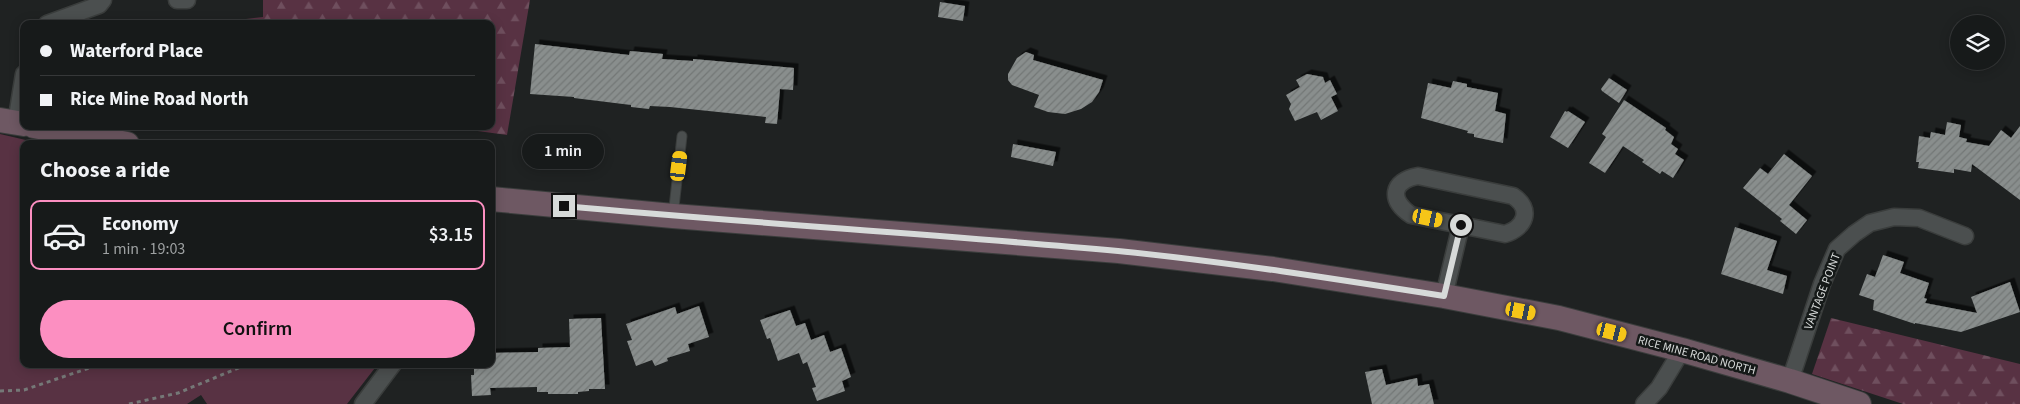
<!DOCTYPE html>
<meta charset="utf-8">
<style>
:root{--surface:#171a1a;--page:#242727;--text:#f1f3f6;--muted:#9ea1a2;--line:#363839;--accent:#fc8fc1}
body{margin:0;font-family:"Source Sans 3",sans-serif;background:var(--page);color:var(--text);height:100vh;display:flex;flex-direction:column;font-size:19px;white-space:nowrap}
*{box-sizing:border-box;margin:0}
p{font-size:16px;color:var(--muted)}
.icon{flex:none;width:28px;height:28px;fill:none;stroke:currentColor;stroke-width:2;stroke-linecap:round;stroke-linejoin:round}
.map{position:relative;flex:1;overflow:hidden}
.details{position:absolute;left:20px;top:140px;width:475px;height:228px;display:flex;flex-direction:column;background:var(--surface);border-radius:10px;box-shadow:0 2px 12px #0003,0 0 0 1px var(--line)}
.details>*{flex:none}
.guide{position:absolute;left:20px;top:20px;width:475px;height:110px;border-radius:10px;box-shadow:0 2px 12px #0003,0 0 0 1px var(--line);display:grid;align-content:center;height:110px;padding:0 20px;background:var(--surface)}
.controls{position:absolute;left:1950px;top:15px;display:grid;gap:10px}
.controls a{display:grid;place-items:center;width:55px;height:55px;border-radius:50%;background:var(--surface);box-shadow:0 2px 12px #0003,0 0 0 1px var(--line);font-size:25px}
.end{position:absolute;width:22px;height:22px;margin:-11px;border:6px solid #d7dad9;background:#111;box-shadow:0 0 0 2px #111}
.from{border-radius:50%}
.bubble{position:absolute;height:35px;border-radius:18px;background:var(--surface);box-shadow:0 2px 12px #0003,0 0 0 1px var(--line);font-size:16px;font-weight:600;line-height:35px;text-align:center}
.car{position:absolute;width:15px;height:30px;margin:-15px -8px;border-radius:6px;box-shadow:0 0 4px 1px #0007;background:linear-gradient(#f5c518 24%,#345 0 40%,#f5c518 0 76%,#345 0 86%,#f5c518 0)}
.guide b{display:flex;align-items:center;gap:18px;height:48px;font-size:19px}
.guide b+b{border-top:1px solid var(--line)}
.guide i{width:12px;height:12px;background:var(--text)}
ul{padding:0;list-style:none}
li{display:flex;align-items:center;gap:15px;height:70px;margin:0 10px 8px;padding:0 10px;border:2px solid transparent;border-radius:10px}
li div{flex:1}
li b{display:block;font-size:19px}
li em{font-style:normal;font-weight:600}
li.active{border-color:var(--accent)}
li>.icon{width:45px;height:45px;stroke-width:1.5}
h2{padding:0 20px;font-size:22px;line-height:60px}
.button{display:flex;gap:10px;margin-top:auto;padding:10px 20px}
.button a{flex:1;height:58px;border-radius:30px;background:var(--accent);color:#111;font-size:20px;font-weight:600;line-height:58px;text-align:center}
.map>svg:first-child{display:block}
.green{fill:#583243}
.forest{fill:url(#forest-firs)}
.building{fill:url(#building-hatch);filter:url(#shadow)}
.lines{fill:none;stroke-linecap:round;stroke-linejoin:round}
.lane-casing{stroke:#3a3d3c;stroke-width:11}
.street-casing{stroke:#3a3d3c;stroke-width:19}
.secondary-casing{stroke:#3a3d3c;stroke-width:26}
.path{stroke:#757877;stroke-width:3;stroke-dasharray:4 4;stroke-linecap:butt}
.lane{stroke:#4b4f4f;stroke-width:9}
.street{stroke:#4b4f4f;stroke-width:16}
.secondary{stroke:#6e5863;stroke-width:24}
.route{stroke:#d7dad9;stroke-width:6}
.labels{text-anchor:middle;stroke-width:5;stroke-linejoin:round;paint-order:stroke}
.street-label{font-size:12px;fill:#d7dad9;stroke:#151918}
</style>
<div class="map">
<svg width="2020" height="404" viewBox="0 0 2020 404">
<defs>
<pattern id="forest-firs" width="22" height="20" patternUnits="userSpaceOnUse" patternTransform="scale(1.25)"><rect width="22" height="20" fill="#583243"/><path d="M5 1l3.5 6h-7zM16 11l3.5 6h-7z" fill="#6f4f5e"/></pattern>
<pattern id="building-hatch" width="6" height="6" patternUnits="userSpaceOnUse" patternTransform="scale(1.25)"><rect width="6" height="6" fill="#898e8d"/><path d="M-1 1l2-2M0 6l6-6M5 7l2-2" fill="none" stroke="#737776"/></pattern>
<filter id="shadow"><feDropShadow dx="4.5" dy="-4.5" stdDeviation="0" flood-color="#0009"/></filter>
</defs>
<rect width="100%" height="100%" fill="#1f2222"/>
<path class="green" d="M0,134L43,144H24V364H378L347,404H207L201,395L187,404H0Z"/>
<g class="forest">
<path d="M263,0H530L507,135L441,126H491V24H206L263,17Z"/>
<path d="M1831,318L2020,364V404H1903L1812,374Z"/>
</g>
<g class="building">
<path d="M940,2L965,6L963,21L938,17Z"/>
<path d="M535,44L629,55L630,51L663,54L662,59L693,61V59L794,68L793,90L780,89L777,124L765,123L766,117L670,107L650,106L649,109L631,107V105L574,98V97L530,94Z"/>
<path d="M1026,52L1034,55L1033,60L1103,80L1099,92L1092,102L1081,109L1065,114L1048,112L1034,107L1039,95L1012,85L1008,80V74L1017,58Z"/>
<path d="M1307,74L1323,77L1325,83L1330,80L1337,94L1331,97L1338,111L1321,120L1317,112L1295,121L1289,109L1291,104L1286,95L1300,87L1296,80Z"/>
<path d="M1609,78L1627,90L1619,103L1602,91L1601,89Z"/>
<path d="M1453,81L1467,84V87L1498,93L1495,111L1506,114L1503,143L1474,137V134L1467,133L1468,131L1421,118L1428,83L1451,88Z"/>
<path d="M1624,100L1666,128L1665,130L1674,137L1671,144L1678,149L1675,154L1684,160L1673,178L1662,171L1660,174L1642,162L1644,160L1623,146L1605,173L1589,163L1606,137L1602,134Z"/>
<path d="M1565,111L1567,112L1568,111L1585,122L1568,148L1550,137Z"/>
<path d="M1947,122L1961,125L1959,137L1967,139L1966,142L1989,146L2001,130L2011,138L2020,126V200L1972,164L1971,172L1954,169V173L1918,168L1919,162H1916L1919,136L1930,138L1931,132L1945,135Z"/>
<path d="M1013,144L1056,152L1053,166L1011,157Z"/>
<path d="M1784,154L1812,176L1789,205L1807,220L1796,234L1780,221L1782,219L1743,188L1760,168L1768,174Z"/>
<path d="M1735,227L1777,241L1767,270L1787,276L1783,294L1721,274Z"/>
<path d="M1883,255L1904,262L1900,273L1929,283L1924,298L1927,299L1925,303L1977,313L1971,297L2010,282L2020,312L1961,332L1915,323V324L1873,310L1874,300L1859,295L1867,274L1875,277Z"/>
<path d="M699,306L709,337L688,344L690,351L667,358L668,361L655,366L652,360L636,366L627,341L632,340L626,324L675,307L677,314Z"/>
<path d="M790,310L796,326L805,323L811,340L824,335L830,352L841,348L851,377L842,381L845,391L817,401L812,388L816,387L807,362L803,364L799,353L778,361L770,338L767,339L760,320Z"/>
<path d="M601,318L605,389H589V391L578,392V394H548V392H537V387L490,388L491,395L472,396L471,375H474V364H491V353L538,352V348L570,347L569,319Z"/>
<path d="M1382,369L1386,385L1417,378L1418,386L1429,384L1434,404H1372L1365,372Z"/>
</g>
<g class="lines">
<g class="lane-casing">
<path id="lane" d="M673,216L682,136"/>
</g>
<g class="street-casing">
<g id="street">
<path d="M177,0H187"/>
<path d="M47,24L99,5L103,0"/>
<path d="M16,123L24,74"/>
<path d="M1418,176L1513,196C1533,209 1525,228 1505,234L1411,215C1389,200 1391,181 1418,176Z"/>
<path d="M1444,296L1461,225"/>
<path d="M1790,381L1822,284L1837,249L1854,234L1870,223L1894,217L1919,218L1965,236"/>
<path d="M363,404L393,364"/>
<path d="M1644,404L1659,388L1682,350"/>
</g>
</g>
<g class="secondary-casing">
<g id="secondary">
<path d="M0,120L24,124"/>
<path d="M34,126L127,144"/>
<path d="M491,199L673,216L1119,251L1273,269L1444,296L1559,318L1682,350L1790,381L1859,404"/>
</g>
</g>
<g class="path">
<path d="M0,391L24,390L101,364"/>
<path d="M129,404L178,393L248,364"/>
</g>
<use href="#lane" class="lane"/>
<use href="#street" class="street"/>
<use href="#secondary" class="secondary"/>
</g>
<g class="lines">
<path class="route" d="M564,206C748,223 934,234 1118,251C1228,262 1336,279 1444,296L1461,225"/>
</g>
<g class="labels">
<g class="street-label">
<text transform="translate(1822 291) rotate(-69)" y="4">VANTAGE POINT</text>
<text transform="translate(1697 355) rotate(15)" y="4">RICE MINE ROAD NORTH</text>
</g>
</g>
</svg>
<div class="controls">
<a><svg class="icon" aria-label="layers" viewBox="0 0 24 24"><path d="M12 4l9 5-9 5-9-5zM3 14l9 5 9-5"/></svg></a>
</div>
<i class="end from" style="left:1461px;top:225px"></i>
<i class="end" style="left:564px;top:206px"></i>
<div class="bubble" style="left:522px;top:134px;width:82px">1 min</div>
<i class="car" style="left:679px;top:166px;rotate:7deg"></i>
<i class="car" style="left:1428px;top:218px;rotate:102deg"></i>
<i class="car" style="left:1521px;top:311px;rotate:101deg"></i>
<i class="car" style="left:1612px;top:332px;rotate:104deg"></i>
<div class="guide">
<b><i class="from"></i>Waterford Place</b>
<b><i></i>Rice Mine Road North</b>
</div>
<section class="details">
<h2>Choose a ride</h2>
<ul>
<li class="active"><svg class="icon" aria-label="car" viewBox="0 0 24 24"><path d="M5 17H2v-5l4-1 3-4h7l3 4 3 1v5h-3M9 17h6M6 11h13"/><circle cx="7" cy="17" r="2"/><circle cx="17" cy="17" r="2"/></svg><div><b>Economy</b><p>1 min · 19:03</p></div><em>$3.15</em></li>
</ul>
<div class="button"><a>Confirm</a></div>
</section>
</div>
